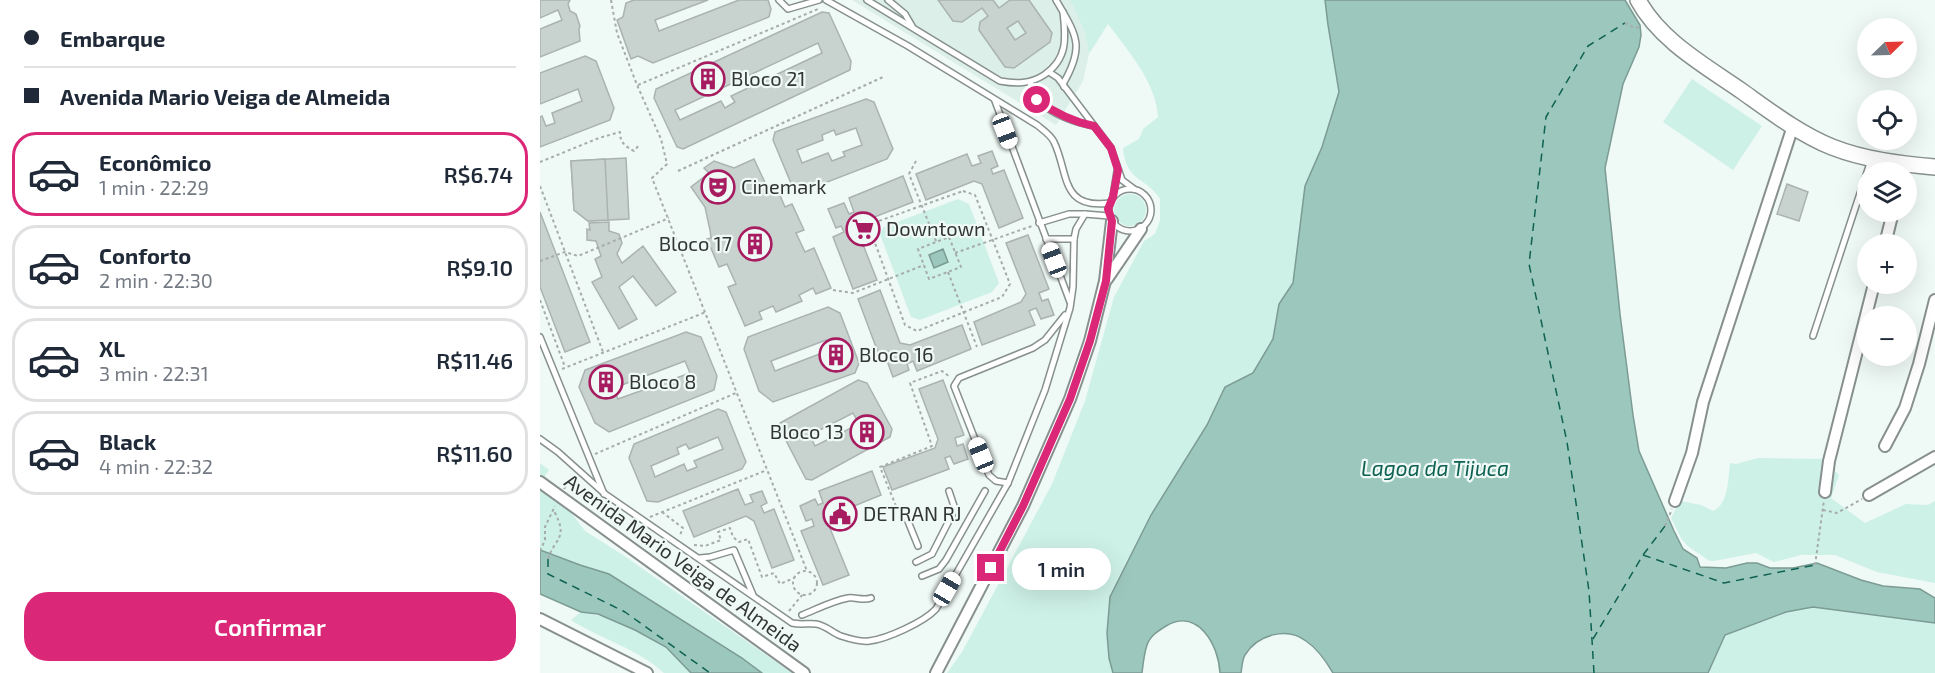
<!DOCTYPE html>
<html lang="pt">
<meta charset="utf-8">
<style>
:root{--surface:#fff;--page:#f2f2f3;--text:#1f2937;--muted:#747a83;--line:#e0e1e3;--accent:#db2777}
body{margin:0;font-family:"Exo 2",sans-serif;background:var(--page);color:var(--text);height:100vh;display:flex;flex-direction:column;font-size:22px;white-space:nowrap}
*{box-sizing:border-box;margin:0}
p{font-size:20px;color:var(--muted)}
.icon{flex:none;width:33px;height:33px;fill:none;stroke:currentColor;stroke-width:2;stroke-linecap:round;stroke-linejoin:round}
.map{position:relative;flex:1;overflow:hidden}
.sheet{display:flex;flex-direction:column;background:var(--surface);width:540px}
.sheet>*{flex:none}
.guide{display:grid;align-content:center;height:132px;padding:0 24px;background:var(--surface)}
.needle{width:39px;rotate:67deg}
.buttons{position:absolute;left:1317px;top:18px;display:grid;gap:12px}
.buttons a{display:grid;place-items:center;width:60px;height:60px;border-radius:50%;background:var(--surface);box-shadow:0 6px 24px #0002;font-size:30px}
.end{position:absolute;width:27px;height:27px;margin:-14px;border:8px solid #db2777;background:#fff;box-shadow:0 0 0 3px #fff}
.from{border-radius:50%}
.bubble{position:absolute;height:42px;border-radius:21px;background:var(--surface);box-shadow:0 6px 24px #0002;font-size:20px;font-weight:600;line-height:42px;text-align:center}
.car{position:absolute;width:18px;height:36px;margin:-18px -9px;border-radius:8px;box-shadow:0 0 4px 2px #0007;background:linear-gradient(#fff 24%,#345 0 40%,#fff 0 76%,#345 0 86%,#fff 0)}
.guide b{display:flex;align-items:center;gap:21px;height:57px;font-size:22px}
.guide b+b{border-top:2px solid var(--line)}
.guide i{width:15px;height:15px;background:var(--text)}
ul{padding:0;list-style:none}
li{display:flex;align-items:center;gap:18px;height:84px;margin:0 12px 9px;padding:0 12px;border:3px solid var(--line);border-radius:24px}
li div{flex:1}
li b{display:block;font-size:22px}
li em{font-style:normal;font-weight:600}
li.current{border-color:var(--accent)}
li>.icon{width:54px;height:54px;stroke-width:1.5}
.action{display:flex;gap:12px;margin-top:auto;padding:12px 24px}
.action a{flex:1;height:69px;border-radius:24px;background:var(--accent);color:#fff;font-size:24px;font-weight:600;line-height:69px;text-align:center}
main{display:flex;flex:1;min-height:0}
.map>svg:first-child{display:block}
.built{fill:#dcefe9}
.green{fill:#cef1e7}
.water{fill:#9cc7bc;stroke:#7c9b93;stroke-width:1.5}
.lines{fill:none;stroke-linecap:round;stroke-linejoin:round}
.ferry{stroke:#0f6253;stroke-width:1.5;stroke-dasharray:8 6;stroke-linecap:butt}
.building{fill:#c8d2cf;stroke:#aab3b1;stroke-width:1.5;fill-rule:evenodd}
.service-casing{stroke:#87908e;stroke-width:8}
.minor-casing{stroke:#87908e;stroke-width:14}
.secondary-casing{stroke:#87908e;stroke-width:18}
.path{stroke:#a5acaa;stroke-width:2;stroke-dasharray:3 3;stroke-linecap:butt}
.service{stroke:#fff;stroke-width:5}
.minor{stroke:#fff;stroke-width:10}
.secondary{stroke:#fff;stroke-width:15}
.route{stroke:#db2777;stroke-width:8}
.labels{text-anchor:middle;stroke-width:4.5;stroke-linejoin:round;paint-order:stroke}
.poi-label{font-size:20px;fill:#313534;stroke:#eff9f6;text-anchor:start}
.street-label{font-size:20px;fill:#313534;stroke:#eff9f6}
.water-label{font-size:21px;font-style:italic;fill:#0f6253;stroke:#eff9f6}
</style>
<main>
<section class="sheet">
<div class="guide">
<b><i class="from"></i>Embarque</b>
<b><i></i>Avenida Mario Veiga de Almeida</b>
</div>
<ul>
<li class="current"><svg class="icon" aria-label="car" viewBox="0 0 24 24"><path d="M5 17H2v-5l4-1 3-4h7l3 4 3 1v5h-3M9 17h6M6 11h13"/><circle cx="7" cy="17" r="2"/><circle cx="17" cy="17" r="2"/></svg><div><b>Econômico</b><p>1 min · 22:29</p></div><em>R$6.74</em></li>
<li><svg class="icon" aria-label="car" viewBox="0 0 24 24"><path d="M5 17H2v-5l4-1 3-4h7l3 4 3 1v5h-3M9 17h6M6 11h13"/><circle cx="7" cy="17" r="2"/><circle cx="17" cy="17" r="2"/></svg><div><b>Conforto</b><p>2 min · 22:30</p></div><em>R$9.10</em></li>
<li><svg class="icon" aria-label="car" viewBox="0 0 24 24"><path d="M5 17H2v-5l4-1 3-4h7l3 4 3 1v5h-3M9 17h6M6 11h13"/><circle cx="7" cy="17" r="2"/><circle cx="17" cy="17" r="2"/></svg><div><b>XL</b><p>3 min · 22:31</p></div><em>R$11.46</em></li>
<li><svg class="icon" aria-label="car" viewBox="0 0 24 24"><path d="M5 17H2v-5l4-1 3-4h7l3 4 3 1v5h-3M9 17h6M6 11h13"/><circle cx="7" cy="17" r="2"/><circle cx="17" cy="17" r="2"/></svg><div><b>Black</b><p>4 min · 22:32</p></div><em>R$11.60</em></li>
</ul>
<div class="action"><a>Confirmar</a></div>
</section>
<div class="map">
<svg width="1395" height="673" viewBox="0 0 1395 673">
<rect width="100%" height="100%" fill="#eff9f6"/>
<path class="built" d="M312,0H530L544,30L549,54L543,81L516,125Z"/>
<g class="green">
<path d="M530,0H785L788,25L799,92L782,147L765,186L753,283L739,304L733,339L713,373L685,387L667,425L611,515L570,597L567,633L569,658L573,673H407L422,652L512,484L545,401L574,297L604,241L615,234L620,220V199C605,176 586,182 583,148L599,139L603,129L618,117C616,82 588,51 568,24L549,54L544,30Z"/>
<path d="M1152,79L1222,126L1193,170L1123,122Z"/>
<circle cx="590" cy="210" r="16"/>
<path d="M418,199L429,204L459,283L452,292L380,320L371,317L340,234L344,227Z"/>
<path d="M1218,458L1283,459L1299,475L1291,498L1325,523L1366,504L1388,505L1395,501V583L1337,572L1295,555H1261L1234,562L1216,553L1174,561C1168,561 1167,559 1161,555C1140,542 1142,539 1131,518L1140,501L1161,505L1173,511C1189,504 1188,478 1190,463L1196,464Z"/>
<path d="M0,463L9,470L4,477L45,531L83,555L252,673H222L202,658L69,574L40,565L0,550Z"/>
<path d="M1273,607L1395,623V673H1169L1184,635L1246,612Z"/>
<path d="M41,612C70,616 100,630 124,646C134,653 142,664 151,673H124C98,649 61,639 31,620Z"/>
</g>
<g class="water">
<path d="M785,0H1085L1100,25L1101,35L1099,47L1083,84L1065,168L1080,314L1093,415L1099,451L1134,531L1143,549L1157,558L1160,567L1186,568L1207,563H1217L1230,568H1253L1277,563L1321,580L1343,586L1380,589L1395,598V623L1273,607L1246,612L1185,635L1168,673H793C786,661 778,649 766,641C747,626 717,635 705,655C702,660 702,667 701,673H680C679,646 658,607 626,626C618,631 610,636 607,645C604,654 603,664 602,673H573L569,658L567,633L570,597L611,515L667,425L685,387L713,373L733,339L739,304L753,283L765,186L782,147L799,92L788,25Z"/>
<path d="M403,249L408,262L394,268L389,255Z"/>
<path d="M0,550L40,565L69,574L202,658L222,673H151L126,647L95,630L58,614L41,612L0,594Z"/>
</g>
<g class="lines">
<g class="ferry">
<path d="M1103,555L1184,583L1275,565"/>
<path d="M8,559V574L85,612L170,673"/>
<path d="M1053,639L1103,555L1125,526"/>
<path d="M1054,673L1049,591L1027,442L989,264L1006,117L1048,46L1085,23"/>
</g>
</g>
<g class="building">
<path d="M0,0H30L28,4L30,11L36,14L40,26L39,29L40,41L0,57V29L22,20L18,10L0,18Z"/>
<path d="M94,0H168L115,20L119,31L199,0H228L231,9L229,17L113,63L98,56L91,59L77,20L83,17L86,3Z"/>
<path d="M398,0H453L459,8L470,0H489L512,33L510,42L474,68L465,67L439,30L440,22L448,16L442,8L422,22L413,21ZM478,21L486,33L475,40L467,28Z"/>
<path d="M282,12L289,13L311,61L310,70L143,149L137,147L114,98L116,89ZM278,43L282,53L191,96L195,102L185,108L181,101L140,120L135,110Z"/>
<path d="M45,56L56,61L74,108L70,120L0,147V117L2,116L6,126L15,123L12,113L42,101L38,89L0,104V73Z"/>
<path d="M326,99L334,102L353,149L347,159L264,191L253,188L233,140L235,132ZM316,128L322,145L303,152L305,156L292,161L288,153L262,163L257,150L283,140L282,135L294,130L296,135Z"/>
<path d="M452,151L458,166L451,169L453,174L464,170L483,218L459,228L442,184L434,181L386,200L376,174L427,154L432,166L441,163L438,156Z"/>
<path d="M86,158L89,219L48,221L34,210L31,161Z"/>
<path d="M65,159L68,220L48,221L34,210L31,161Z"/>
<path d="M214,159L228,189L236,186L245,207L252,204L264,230L256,233L265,252L274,248L291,288L276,294L273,288L259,295L262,301L236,312L233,306L219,312L222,319L205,326L188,287L196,284L187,264L179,267L167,239L171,238L170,230L165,207L151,187L169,173L164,168L174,161L194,168Z"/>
<path d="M363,176L373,202L324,221L318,232L337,280L313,289L293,237L304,232L301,226L296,228L288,209L304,203L309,214L314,212L309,198Z"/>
<path d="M1247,184L1268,192L1259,221L1237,214Z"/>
<path d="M0,212L50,342L25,352L0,287Z"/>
<path d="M69,222V231L79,234L82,243L77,254L82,263L103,246L136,292L116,306L93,276L79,287L97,319L79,329L52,282L62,277L55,259L61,256L56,241L47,240V229L50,230L49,223Z"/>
<path d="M488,235L509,289L499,293L502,301L508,299L514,315L501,319L496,308L489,311L495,325L442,345L434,322L481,302L486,294L466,243Z"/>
<path d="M340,290L360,343L370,345L422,325L431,349L377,371L373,361L367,364L369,370L353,377L346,358L350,357L348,351L339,355L318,299Z"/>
<path d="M288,307L300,313L319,363L315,373L233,402L219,391L204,349L208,337ZM286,340L290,350L235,371L231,361Z"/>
<path d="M146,332L161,337L177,376L174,390L69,432L55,423L39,387L45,370ZM145,361L150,373L78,399L74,388Z"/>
<path d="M318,380L327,383L352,429L350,437L272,480L266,479L240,429V423ZM313,413L319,424L275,446L270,435Z"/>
<path d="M403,380L424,435L415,438L417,446L423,444L428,459L414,464L410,456L405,458L409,469L352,490L343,467L395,448L398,439L379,389Z"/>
<path d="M178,409L186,412L206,462L202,469L118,502L107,501L89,458L94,444ZM178,437L183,449L154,461L157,467L147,471L144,464L115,477L111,466L139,454L137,448L146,444L149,449Z"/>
<path d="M332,471L341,495L292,515L287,521L309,575L283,585L261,531L274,526L272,519L266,521L260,506L275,499L278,505L283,503L279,491Z"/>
<path d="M198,489L205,505L213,502L210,495L222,491L227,503L221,506L224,513L234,509L254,560L232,568L214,521L206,516L154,537L143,511Z"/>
</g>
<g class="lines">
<g class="service-casing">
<g id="service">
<path d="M239,0L248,9L279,0"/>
<path d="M286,0L368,46L497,125C503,130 511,135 514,142C529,173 520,210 570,203"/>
<path d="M327,0L460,81C476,84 490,84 504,75C528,59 526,38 523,12"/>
<path d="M348,0L365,14L372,26"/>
<path d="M516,0C537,36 545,46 523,84L524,87"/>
<path d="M509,72L518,78L571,148L582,180L594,189"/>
<path d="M490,82C492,88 493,95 497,100C511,114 536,123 554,126"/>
<path d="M455,101L530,302"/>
<circle cx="590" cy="210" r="21"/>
<path d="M573,197L577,171"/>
<path d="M499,223L529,214H545"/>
<path d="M506,239H534"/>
<path d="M1273,336L1331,160"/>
<path d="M0,337L64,494"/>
<path d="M0,439L18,452L65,494L252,623C261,625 268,623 276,624C285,625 293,633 301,636C310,639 320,642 329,641C347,639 384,622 396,609L468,483L505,390L530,308L533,287L534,239L536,229L545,214L569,216"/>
<path d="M468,483L456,481L449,475L414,386L419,378L493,348L505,340L525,315"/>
<path d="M363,509L378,546"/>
<path d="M160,558L170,557L194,550L213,595"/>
<path d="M376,562L392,554L415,509L409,491"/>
<path d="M382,576L399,569L406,560L445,491"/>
<path d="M262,615C277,609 292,601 308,598C316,597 323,601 331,598"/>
</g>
</g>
<g class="minor-casing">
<g id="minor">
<path d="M1345,244L1353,212"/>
<path d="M567,279L601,229"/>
<path d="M1345,446L1365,408L1379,364L1395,300"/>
<path d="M0,482L264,673"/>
<path d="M1285,492L1289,461L1334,284"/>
<path d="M1329,495L1395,457"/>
<path d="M1135,501L1152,453L1163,402L1253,126"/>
<path d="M0,619L107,673"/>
<path d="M396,673L483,506L530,399L550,341L565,281L572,221"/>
</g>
</g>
<g class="secondary-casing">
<path id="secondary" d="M1098,0C1120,41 1166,66 1203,92C1231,112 1260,134 1292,147C1325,160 1361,164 1395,167"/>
</g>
<g class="path">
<path d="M71,0L77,33L97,85L121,139L127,164L112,178L267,571"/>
<path d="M1085,23L1095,28L1100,27"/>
<path d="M98,85L278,9"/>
<path d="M376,161L369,174L396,241"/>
<path d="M0,162L59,138L80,132C80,143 85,146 94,151L100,144"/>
<path d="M138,171L343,77"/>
<path d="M0,186L63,352"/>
<path d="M423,191L435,195L470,284L462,297L377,331L365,325L331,232L336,222Z"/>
<path d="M409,237L421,267L389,279L378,249Z"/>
<path d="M415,253L492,226"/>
<path d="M0,261L25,252L38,256L129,218"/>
<path d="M408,272L437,347"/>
<path d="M293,290L313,293L384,265"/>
<path d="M0,300L25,367"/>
<path d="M22,369L166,312"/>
<path d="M55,454L196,393"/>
<path d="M24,489L33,476"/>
<path d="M356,506L340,467L392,446L370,383L402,371L410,377"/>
<path d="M1283,510L1297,513L1322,499"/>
<path d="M122,512L143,528L140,535L141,536"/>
<path d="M110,517L227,470"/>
<path d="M1125,526L1132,509"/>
<path d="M154,545L165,546L181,540L178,532L190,528L193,537L199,542L208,539L222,577L234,573L240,584L254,578"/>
<path d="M0,551L5,540V527L15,506"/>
<path d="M8,559C15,537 29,539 14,511"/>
<path d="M1275,565L1284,500"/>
<circle cx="265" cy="583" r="12"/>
<path d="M249,611L263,594"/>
</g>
<use href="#service" class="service"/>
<use href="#minor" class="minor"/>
<use href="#secondary" class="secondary"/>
</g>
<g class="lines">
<path class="route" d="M451,568L483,506L530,399L550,341L566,281L572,221L568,209L573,197L578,170L571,148L554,126C533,122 515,113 497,100"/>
</g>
<defs>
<g id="building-ring" transform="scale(1.725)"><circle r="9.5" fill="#eff9f6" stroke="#a71c60" stroke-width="1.5"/><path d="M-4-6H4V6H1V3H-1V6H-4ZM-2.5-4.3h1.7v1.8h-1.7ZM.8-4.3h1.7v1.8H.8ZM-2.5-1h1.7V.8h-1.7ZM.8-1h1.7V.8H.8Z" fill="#a71c60"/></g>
<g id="theatre-ring" transform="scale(1.725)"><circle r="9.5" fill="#eff9f6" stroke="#a71c60" stroke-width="1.5"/><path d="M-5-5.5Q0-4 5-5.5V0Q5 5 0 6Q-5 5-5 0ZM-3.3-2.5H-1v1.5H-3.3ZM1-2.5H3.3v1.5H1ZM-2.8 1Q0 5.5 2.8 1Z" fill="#a71c60"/></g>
<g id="supermarket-ring" transform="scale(1.725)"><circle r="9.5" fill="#eff9f6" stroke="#a71c60" stroke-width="1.5"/><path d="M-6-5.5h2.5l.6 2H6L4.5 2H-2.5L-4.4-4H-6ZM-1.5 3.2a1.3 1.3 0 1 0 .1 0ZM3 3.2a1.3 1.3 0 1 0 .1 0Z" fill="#a71c60"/></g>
<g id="civic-ring" transform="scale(1.725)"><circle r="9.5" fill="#eff9f6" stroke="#a71c60" stroke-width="1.5"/><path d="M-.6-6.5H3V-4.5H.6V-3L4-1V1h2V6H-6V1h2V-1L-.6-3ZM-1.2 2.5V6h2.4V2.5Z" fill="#a71c60"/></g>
</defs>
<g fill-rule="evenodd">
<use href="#building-ring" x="168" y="79"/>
<use href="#theatre-ring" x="178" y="187"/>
<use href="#supermarket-ring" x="323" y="229"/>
<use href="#building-ring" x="215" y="244"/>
<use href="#building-ring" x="296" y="355"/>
<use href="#building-ring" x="66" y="382"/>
<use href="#building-ring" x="327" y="432"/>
<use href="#civic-ring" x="300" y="514"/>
</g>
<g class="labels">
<g class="poi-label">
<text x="191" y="86">Bloco 21</text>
<text x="201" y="194">Cinemark</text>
<text x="346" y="236">Downtown</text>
<text x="192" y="251" text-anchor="end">Bloco 17</text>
<text x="319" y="362">Bloco 16</text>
<text x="89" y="389">Bloco 8</text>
<text x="304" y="439" text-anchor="end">Bloco 13</text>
<text x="323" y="521">DETRAN RJ</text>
</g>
<g class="street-label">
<text transform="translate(143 563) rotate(36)" y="7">Avenida Mario Veiga de Almeida</text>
</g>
<g class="water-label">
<text x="895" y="476">Lagoa da Tijuca</text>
</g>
</g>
</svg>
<div class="buttons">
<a><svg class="needle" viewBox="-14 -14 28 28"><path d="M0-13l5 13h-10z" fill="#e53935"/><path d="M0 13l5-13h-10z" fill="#747a83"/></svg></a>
<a><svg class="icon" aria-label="locate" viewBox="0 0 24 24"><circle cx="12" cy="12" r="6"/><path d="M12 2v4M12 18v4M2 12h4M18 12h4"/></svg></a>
<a><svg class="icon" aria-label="layers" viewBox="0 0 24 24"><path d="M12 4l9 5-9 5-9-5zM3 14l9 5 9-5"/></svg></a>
<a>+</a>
<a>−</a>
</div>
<i class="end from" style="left:497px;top:100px"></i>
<i class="end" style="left:451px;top:568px"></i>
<div class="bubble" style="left:472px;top:548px;width:99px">1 min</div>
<i class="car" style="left:465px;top:131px;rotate:159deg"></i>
<i class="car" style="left:514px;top:260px;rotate:339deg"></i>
<i class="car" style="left:441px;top:455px;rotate:338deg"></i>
<i class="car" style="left:407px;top:589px;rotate:30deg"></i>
</div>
</main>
